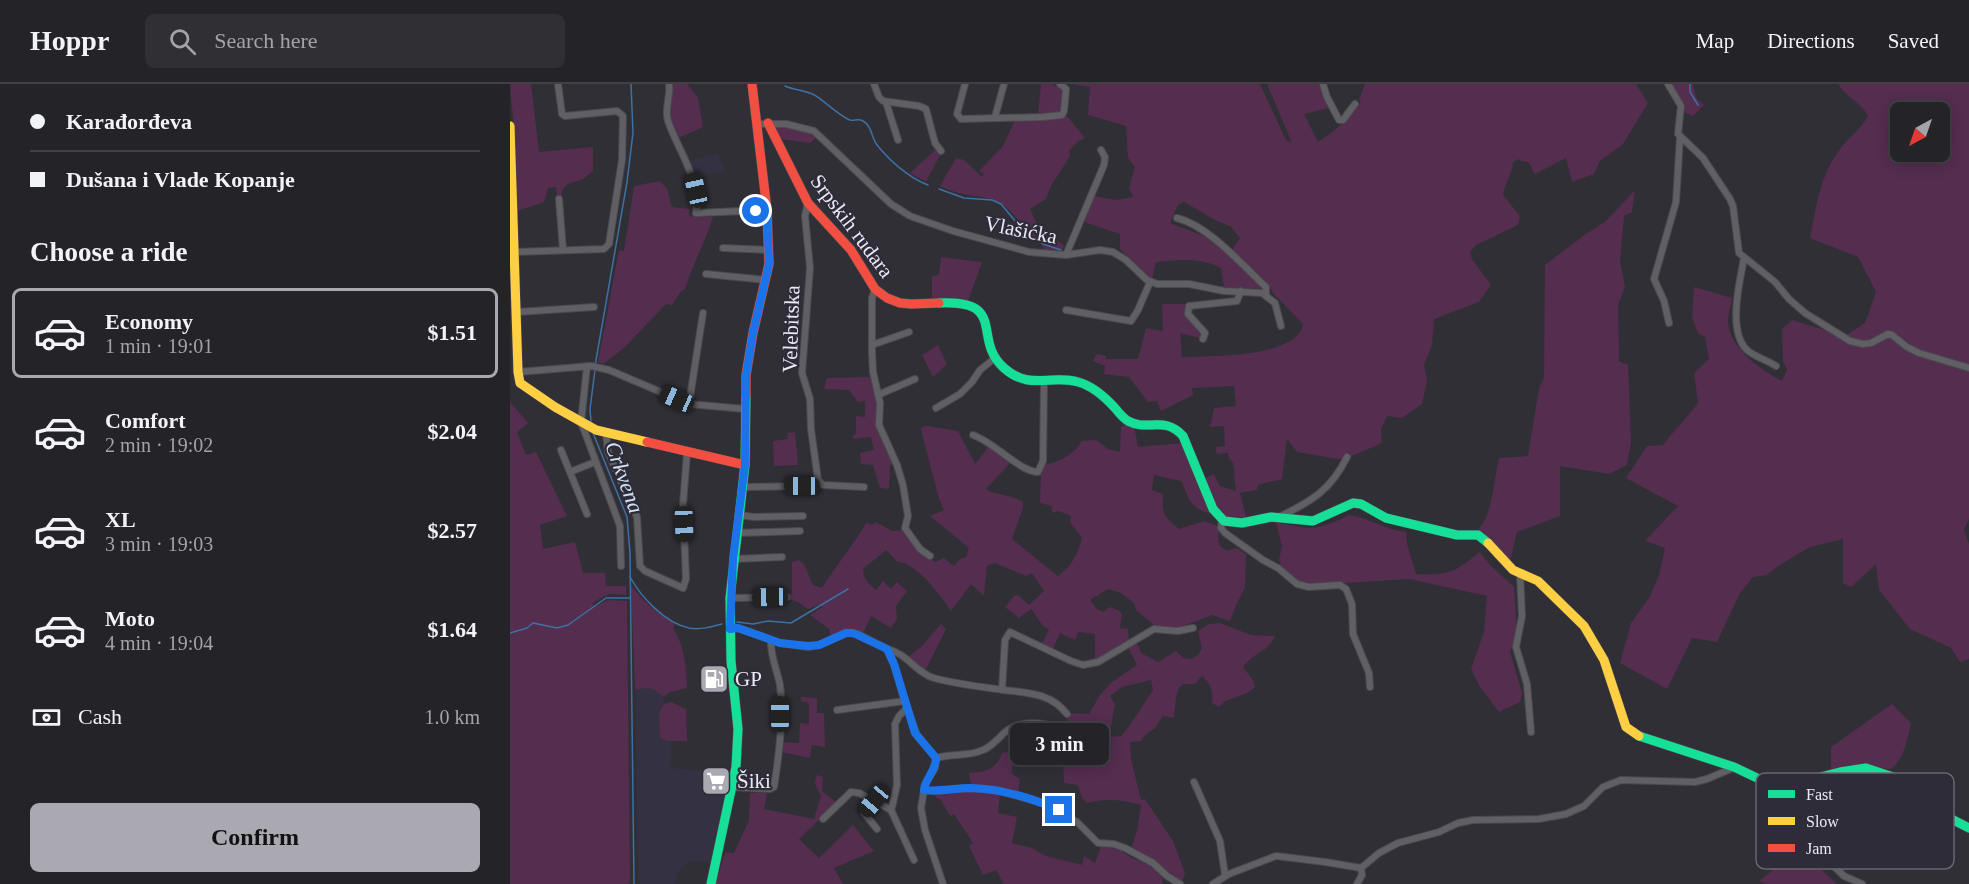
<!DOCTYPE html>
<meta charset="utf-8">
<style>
:root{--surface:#242328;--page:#302f34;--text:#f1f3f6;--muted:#a3a4a8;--line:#414045;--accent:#aaa9b1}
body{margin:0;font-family:Georgia,serif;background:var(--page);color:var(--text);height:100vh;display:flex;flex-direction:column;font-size:22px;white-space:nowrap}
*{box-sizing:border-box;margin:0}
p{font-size:20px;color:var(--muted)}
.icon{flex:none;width:33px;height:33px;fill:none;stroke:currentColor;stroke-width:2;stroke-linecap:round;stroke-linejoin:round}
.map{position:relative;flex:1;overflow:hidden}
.drawer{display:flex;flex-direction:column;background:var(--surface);width:510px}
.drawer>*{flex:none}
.banner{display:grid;align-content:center;height:132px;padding:0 30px;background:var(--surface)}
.needle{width:39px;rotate:220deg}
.tools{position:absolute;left:1380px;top:18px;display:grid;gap:12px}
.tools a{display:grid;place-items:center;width:60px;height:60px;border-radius:9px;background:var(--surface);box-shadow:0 3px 15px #0003,0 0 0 2px var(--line);font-size:30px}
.end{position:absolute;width:27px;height:27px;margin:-14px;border:8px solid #1a73e8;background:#fff;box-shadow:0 0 0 3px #fff}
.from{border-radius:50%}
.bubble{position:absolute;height:42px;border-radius:9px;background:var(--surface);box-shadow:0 3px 15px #0003,0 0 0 2px var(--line);font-size:20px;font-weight:700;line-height:42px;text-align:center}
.car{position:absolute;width:18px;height:36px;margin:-18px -9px;border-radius:8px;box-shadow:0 0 4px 2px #0007;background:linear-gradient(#222 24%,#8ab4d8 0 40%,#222 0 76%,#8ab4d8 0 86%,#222 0)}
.banner b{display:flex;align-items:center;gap:21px;height:57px;font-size:22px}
.banner b+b{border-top:2px solid var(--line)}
.banner i{width:15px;height:15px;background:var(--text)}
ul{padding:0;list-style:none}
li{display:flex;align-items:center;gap:18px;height:90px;margin:0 12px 9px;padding:0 18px;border:3px solid transparent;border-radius:9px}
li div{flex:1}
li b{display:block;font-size:22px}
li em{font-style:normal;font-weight:700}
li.selected{border-color:var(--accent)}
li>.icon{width:54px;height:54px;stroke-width:1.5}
h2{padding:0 30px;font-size:27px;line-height:72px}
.pay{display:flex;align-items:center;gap:15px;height:66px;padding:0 30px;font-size:22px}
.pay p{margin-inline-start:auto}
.primary-button{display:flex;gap:12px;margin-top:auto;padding:12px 30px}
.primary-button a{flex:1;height:69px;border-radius:9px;background:var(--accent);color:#111;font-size:24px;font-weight:700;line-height:69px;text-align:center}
header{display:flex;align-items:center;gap:36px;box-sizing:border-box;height:84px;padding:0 30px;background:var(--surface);border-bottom:2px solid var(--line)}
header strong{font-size:28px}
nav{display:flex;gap:33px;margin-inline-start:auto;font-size:21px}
.search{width:420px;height:54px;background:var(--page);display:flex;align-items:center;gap:15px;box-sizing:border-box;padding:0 21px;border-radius:9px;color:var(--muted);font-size:22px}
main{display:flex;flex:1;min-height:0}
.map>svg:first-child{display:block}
.built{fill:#333142}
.green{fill:#542d4f;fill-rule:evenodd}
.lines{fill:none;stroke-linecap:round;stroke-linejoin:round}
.stream{stroke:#3d71a4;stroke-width:1.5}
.street-casing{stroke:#4b4a51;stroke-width:8}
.fast-casing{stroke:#4b4a51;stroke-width:10}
.slow-casing{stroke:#4b4a51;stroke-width:10}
.jam-casing{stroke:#4b4a51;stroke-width:10}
.street{stroke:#605f64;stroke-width:6}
.fast{stroke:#16e098;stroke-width:9}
.slow{stroke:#ffcf43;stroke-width:9}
.jam{stroke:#f24e42;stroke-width:9}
.route{stroke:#1a73e8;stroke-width:8}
.labels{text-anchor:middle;stroke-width:4.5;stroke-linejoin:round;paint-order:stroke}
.street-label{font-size:21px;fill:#ebeaf3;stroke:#2e2c39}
.poi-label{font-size:21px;fill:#ebeaf3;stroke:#2e2c39;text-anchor:start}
.water-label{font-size:22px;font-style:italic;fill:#d4e3f3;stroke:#2e2c39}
.key{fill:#2e2c39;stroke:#676571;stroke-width:1.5}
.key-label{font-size:16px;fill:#ebeaf3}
</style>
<header>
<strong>Hoppr</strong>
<div class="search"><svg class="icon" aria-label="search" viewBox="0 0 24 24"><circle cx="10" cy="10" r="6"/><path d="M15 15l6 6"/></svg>Search here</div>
<nav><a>Map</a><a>Directions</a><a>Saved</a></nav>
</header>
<main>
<section class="drawer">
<div class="banner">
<b><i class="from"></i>Karađorđeva</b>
<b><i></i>Dušana i Vlade Kopanje</b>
</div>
<h2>Choose a ride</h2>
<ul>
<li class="selected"><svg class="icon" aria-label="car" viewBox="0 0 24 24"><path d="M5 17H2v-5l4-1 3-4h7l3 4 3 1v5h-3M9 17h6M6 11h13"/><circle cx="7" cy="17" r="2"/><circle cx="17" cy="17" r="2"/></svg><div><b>Economy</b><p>1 min · 19:01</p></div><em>$1.51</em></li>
<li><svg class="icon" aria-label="car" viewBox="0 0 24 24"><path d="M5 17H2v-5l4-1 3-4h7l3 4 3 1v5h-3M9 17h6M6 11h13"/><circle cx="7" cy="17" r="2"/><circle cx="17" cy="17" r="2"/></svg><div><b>Comfort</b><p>2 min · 19:02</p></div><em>$2.04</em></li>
<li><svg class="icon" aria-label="car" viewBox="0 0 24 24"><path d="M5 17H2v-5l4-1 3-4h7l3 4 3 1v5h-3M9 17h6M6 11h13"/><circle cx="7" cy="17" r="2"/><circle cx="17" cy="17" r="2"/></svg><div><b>XL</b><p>3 min · 19:03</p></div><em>$2.57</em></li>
<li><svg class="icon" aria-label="car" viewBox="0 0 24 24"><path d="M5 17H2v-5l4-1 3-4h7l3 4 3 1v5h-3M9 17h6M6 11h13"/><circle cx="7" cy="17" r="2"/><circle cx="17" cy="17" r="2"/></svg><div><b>Moto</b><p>4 min · 19:04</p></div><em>$1.64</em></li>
</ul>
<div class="pay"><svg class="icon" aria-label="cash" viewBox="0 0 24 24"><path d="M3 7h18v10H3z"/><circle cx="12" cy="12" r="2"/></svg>Cash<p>1.0 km</p></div>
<div class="primary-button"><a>Confirm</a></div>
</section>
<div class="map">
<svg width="1459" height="800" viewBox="0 0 1459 800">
<rect width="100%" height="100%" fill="#302f36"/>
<g class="built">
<path d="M208,69L215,87L186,93L180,77Z"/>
<path d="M139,603L144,604L153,613L154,620L149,628L150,651L156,657L162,656L160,684L221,689L202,778L180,777L168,789L165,800H130L128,795L125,606Z"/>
</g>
<g class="green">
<path d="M0,0H21L29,68L83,63V87C78,91 74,95 69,97C59,99 53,100 51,113L47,112L46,103L38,104L34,118L7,127L6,67Z"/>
<path d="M161,0H177L188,14L193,43L168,54C157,30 161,25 161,0Z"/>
<path d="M531,0H542L553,6L552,26L548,30L528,31Z"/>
<path d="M561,0H750L776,56L782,59L757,0H809L818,24L794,30L808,58C826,46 839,36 851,18L849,16L855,0H1126L1138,19L1113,60L1090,77L1084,90L1062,98L1056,74L1025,90L1018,78L1011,77L1010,75L1003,78C1002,90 995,99 993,111L1010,132L1008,141L966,161L960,168L962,175L981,201L969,218L924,235L922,261L914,281L917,297L912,320L892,334L877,332L871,345L872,359L833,376L787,368L777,355L772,395C764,398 752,398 747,402V406L730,409L737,436L712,432L693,395L704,390L710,402L726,407L723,379L719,374L718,369L707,370L705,363L715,362L714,342L700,343L704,324L726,322L724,302L682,304L683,311L651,327L647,317L638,318L619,293L594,290L595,282L583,277L587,270L596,272V275H628L636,244L653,247L652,220H679L676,223L675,230L691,248L690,254L670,249L672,273C698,272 788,274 793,240L763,209L758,199L722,166L730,154L721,143L705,136L674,118L668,121L660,139L694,152L709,162L753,205L714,203L711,184C688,173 670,176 646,178L642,195L610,165V150L574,138L584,112L607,116L623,113L619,104L625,83L618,74L616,42L578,31L580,3Z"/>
<path d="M1161,0H1183L1186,14L1194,21L1183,32L1176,29L1172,17Z"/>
<path d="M1328,0H1459V435L1454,446L1459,460V575L1450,578L1441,564L1400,545L1369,506L1366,480L1341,503L1333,499V455L1300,463L1268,482L1257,491L1243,493L1230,509L1207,558L1182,554L1157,605L1110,579L1121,539L1139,514L1149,491L1155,464L1135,457L1168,422L1116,394L1137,362L1153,361C1164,346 1177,334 1188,319L1184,289L1199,275L1195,253L1188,249L1182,233L1184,203L1222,214C1221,221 1218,230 1218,238C1220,265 1251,286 1272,297L1277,286L1273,277L1272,245L1282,236L1325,249L1338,250L1355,239L1366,208L1348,173L1300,154C1307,120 1309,94 1330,65C1339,53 1351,45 1358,32C1352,19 1336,13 1328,0ZM1390,28H1430V68H1390Z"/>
<path d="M557,32L575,54L567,58L559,67L560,72L541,102L536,115L520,125L526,138L554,162L551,168H532L533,162L507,140L509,138C486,103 462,119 430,102L446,74L454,76L472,93L474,90L469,87L493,62L505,36L522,37Z"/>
<path d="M265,43H283L308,52L300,59L270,55Z"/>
<path d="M425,66L430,71L416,98L400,89Z"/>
<path d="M150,97L157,105L162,123L179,125V132L203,133C195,158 183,180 175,205L171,207L162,221L156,220L114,264L93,280L88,278L109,166L114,167L124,102Z"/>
<path d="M1125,106L1122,128L1114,132L1110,177L1115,203L1108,221L1109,277L1118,281L1121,358L1117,381L1099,390L1050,382V432L1007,448L1000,478L974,449L967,447C984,429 983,397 989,374L1018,372L1029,304L1034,294L1035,181L1073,152L1096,137Z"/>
<path d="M431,173L472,178L458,217H422V192L429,191Z"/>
<path d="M428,261L437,280L423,293L412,271Z"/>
<path d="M360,293L368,320L366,340L385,380L380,381L379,405L370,404L363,381L351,380L350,369L364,366L361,353L343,355V351L346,350V332L355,333V317L348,318L339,306L314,305L317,294Z"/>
<path d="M0,318L18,339L7,348L16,371L26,368L57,432L30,441L33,465L65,458L73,489H95L96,502H116V511L99,510L82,519L85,523L98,516L117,517L120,797L118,800H0Z"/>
<path d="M618,339L624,341L628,363L672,359L702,430C680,425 680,416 671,397L644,391L642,406L653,410C652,430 653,432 669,445L694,437L706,441C713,453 701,459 718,467L726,464L736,470L735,504L727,519L720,537L702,531L666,545L644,541L626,526L624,519L611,509L598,505L580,516L587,525L593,528L600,523L608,526L612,530L610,544L618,545L619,556L585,577V550L568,548L565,556L550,549L543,565L532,560L539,545L533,542L521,525L509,534L495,523L504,512L508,511L519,521L534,507L522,489L516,492L485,479L477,482L474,512L461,500L441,527C431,512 407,479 388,478L376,466L353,485C353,495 359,500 366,506L373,497L381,505L387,498L397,507L386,522L387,535L381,544L361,532L353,550L335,546L321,554L319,545L300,531L312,523L311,520L298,525L286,517L280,516L278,511L282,509V478L289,476L294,480L303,501L312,504C326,481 343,462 356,439L362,441L366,438L382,447L392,446L405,463L425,478L434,474L444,482L450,475L456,473L459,464L420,432L434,426L429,415L411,346L412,343L417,342L448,347L465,380L480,361L502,377L476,405C487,412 501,410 513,418V424L502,455L548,492C561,483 568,470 572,454L560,438L561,432L549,427L542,429V422L530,419L531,387L537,380C550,378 565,369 572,357L586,356L598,365L610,368L611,343Z"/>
<path d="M285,348L288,381L264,382L263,357L278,355L277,349Z"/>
<path d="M839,431C860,434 876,446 896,448C896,463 902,475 906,490C941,491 943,489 970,468L980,481L1004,503L1007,548L1000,568L1012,609L1010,618L989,628L970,603L961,585L974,548L977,512L899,495L802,501L785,496L772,485L769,476L772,462L766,438C801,446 807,447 839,431Z"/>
<path d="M121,501C132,517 149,530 165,540L163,544C175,563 176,582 177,604L160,608L153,613C143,603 139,603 125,606Z"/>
<path d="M710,539L741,551L765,552C758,569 743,568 733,583L743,596L745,603C733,615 719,611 709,623L702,619C703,607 701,600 692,592L685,600H673L669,604L666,613L664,634L653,632L645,644L635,651L631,657L620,658L621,675L631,716L635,715L663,757L675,789L672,798L641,774L621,765L627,747L631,721C611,716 597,714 577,719L572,714L568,701L554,699L553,676H565L559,648L556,647L555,644L559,629L579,630L590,611L602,598L627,581L618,563L627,559L631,569L648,578L666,567L673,574L682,575L688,571L692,564L688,547L699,540ZM641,596L643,606L618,644L611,652L599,653L605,620L600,612L612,603Z"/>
<path d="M431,540L436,545L415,587L398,573L411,563Z"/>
<path d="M291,613L307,614V629H314L315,663L302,661L300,674L271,668L272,658L289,659L290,639L299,640V619L291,617Z"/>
<path d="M161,618L176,625L177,657H156L150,653L149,628L154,620Z"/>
<path d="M1382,620L1401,639C1397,655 1395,674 1381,685L1345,681L1321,685V663Z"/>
<path d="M497,668H503L502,690L510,695L508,708L488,703L461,701L459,689C475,688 486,686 492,669Z"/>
<path d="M306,691L313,693L312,707L327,719L289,755L309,774L343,741L364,767L324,784L333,800H205L214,772L216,768L224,769L239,736L240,709H257L254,725L304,735L311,712L305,700Z"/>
<path d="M441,707H476L490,709L488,729L507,733L502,759L522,764L536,772L572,781L574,772L585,779L591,763L609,765L620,773L642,782L653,795L652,800H494L486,786L473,791L459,762L463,759L444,730L440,732L431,716L424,712Z"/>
<path d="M1277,775L1294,785L1305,780L1327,800H1256L1249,797Z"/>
</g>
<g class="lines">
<g class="stream">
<path d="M1180,0V8L1188,21"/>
<path d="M275,2C284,6 299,7 306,12C313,16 332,34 340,36C345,37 348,34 353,37C362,42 361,53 367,61C380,77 399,94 418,101"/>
<path d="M429,105L454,114L482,116L491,120L512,145L523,153L533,160L551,166"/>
<path d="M85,282L117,98L123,49L121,0"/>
<path d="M81,338L80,325L85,286"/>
<path d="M83,349L117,433L120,469L124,800"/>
<path d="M120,493C131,513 155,539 179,544C190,546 201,543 212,540"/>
<path d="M227,538L243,540L258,537L281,539L338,505"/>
<path d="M0,549L17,544L23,539L47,544L58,541L96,514H120"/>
</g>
<g class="street-casing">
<g id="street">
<path d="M159,0C161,12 154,25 158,37C169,69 190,93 186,129L257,126"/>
<path d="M364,0L369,13L373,17L409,22L416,25L425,59L431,67"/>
<path d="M455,0L447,30L451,35L533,33L552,31L554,27L556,5L550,0"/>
<path d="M813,0L817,13L829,36H833L845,20"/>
<path d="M1158,0L1171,22L1168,50L1193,74L1220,115L1223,122L1229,169L1265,198L1279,215L1295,229L1340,257L1353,260L1361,259L1378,250L1382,251L1397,263L1409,269L1459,284"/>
<path d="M376,18L388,56"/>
<path d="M485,33L494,0"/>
<path d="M246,40H276L304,47L381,120L400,132L443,147L519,168L556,171L590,166L603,168L616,176L637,196L647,200H679L714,207L752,209L765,219L771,242"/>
<path d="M49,115L53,166"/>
<path d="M298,119L295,132L300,184L292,289L300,315L301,345L308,396L313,401L354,403"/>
<path d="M667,134C699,142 732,181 756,203V210"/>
<path d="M213,164L259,166"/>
<path d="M5,168L94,165L99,160L112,76L113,32L107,27L55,32L52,30L48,0"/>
<path d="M556,171L594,81L595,73L591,66"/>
<path d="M1234,174C1230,197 1217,247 1237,266C1245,273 1257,276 1266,282"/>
<path d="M196,190L256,196"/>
<path d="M365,205L362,214V268L363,288L370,319L369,341L387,381L393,401L398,432L395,444L410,465L420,472"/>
<path d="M556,226L621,237L628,226L640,198"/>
<path d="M7,228L84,223"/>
<path d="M1159,239L1154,217L1144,195L1166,118L1170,53"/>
<path d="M693,255L695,249L678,230L679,222L727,217L731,207"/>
<path d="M362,261L399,248"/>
<path d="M77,282L71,338L110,442L111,482"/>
<path d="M8,288L81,282L99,286L179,320L235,325"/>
<path d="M370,310L405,295"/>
<path d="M179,320L193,229"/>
<path d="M426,324L450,310L462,298L470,286L485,274"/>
<path d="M96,349L98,368L127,433L130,482L135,487L173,504L176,495L173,421L177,369"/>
<path d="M463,351C484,358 510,388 528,388L533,377L534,299"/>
<path d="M51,366L77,430"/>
<path d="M60,388L85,378"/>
<path d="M232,403L293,402"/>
<path d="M228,431L244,433L293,432"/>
<path d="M769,433C802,417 821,406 837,373"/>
<path d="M712,435L711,444L715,449L753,476L768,484L787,500L799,503L830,501L836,505L842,520L843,550L859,589L860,603"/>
<path d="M226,449L290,447"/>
<path d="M223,475L272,473"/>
<path d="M1010,489L1012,532L1006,563L1017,600L1021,648"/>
<path d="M220,514L277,513"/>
<path d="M220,545L228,544L270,559L298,563L309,561L336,549L348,550L377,565L384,580L397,624L389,632L385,640L387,701L382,723L381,726L364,717L354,729L367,745"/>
<path d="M377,565C397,569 406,589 424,594C446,600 471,603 494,606C518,609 541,609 557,630"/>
<path d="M492,606L495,556L500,548L561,577L573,581L588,578L644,545L668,547L683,544"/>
<path d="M397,624L407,651L426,674C441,669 458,673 473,666C481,663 488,655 494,649C510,635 535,639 553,645"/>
<path d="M327,626L395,617"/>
<path d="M426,674L425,684L415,700L411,724L415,746L433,800"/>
<path d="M684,698L710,757L715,791"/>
<path d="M222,703L260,705L264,703C269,672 274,632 270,601C267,585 260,572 261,556"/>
<path d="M1268,704L1285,745L1334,792L1352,800"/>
<path d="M414,706L425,707L458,704L488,706L538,721L567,738L588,759L604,760L615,764L643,779L657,792L670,800"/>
<path d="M381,726L404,776"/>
<path d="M313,735L341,708L349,709L364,717"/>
<path d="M851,784L869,769L888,759L929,748L948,739L963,736L1029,735L1056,730L1074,722L1093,703L1111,696L1185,698L1197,695L1223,684"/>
<path d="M703,800L719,790L766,772L815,778L851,784L852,791L847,800"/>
</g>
</g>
<g class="fast-casing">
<g id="fast">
<path d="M429,219C499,216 461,255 494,284C520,307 540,290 568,298C583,302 595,313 605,324C609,329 613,334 618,337C638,348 654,331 673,352L703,425L714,437L732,439L761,433L803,437L843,419L851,420L876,434L947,451H968L978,459"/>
<path d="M1129,652L1224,683L1268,704L1330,688L1356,684L1383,693L1403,707L1422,725L1459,744"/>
<path d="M201,800L226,683L228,645L221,577L220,514L235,381L236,313"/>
</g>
</g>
<g class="slow-casing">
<g id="slow">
<path d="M0,42L8,288L10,299L45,323L86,346L137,358"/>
<path d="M978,459L1003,486L1028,497L1074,542L1094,576L1116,643L1129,652"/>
</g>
</g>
<g class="jam-casing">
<g id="jam">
<path d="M258,39L298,119L341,166L365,205L377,214L390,219L402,220L429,219"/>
<path d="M236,313V291L243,249L259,180L257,126L242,0"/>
<path d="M137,358L235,381"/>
</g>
</g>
<use href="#street" class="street"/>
<use href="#fast" class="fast"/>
<use href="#slow" class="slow"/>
<use href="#jam" class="jam"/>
</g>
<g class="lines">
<path class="route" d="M246,127L257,126L259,180L243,249L236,291L235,381L223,475L220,545L228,544L270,559L298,562L309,561L336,549H343L377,565L384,580L405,649L426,674C426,687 416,693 414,706C429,708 445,704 461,704C491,705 522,714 549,726"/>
</g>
<defs>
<g id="fuel-square" transform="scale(1.5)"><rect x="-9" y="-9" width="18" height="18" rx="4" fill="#aaa9b1" stroke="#2e2c39"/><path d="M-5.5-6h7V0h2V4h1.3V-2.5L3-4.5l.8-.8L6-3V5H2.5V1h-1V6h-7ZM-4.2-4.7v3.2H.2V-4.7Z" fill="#fff"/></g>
<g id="supermarket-square" transform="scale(1.5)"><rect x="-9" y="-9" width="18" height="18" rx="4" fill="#aaa9b1" stroke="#2e2c39"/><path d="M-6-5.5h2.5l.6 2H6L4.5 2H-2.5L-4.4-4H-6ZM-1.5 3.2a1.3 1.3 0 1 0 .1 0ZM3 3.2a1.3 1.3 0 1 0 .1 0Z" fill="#fff"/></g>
</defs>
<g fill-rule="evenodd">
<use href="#fuel-square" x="204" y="595"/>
<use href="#supermarket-square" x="206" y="697"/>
</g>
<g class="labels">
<g class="street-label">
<text transform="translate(342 142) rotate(53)" y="7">Srpskih rudara</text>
<text transform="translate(511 146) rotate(11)" y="7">Vlašićka</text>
<text transform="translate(281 245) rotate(-88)" y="7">Velebitska</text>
</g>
<g class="poi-label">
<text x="225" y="602">GP</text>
<text x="227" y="704">Šiki</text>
</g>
<g class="water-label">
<text transform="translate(115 393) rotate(70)" y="8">Crkvena</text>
</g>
</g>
<rect x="1246" y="689" width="198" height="96" rx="9" class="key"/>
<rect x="1258" y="706" width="27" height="8" fill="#16e098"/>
<rect x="1258" y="733" width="27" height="8" fill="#ffcf43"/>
<rect x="1258" y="760" width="27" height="8" fill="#f24e42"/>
<g class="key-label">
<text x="1296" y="716">Fast</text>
<text x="1296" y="743">Slow</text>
<text x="1296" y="770">Jam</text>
</g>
</svg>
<div class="tools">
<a><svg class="needle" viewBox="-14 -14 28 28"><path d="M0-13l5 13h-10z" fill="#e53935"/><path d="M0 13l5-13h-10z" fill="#a3a4a8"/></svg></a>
</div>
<i class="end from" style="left:246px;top:127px"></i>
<i class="end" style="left:549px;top:726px"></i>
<div class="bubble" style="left:500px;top:639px;width:99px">3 min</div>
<i class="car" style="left:186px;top:106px;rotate:347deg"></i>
<i class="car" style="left:167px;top:315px;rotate:294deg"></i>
<i class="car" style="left:292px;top:402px;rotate:270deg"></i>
<i class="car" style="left:174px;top:440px;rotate:178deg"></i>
<i class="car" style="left:260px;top:513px;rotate:269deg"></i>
<i class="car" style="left:270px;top:630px;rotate:0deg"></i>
<i class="car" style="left:364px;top:717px;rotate:220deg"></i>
</div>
</main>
